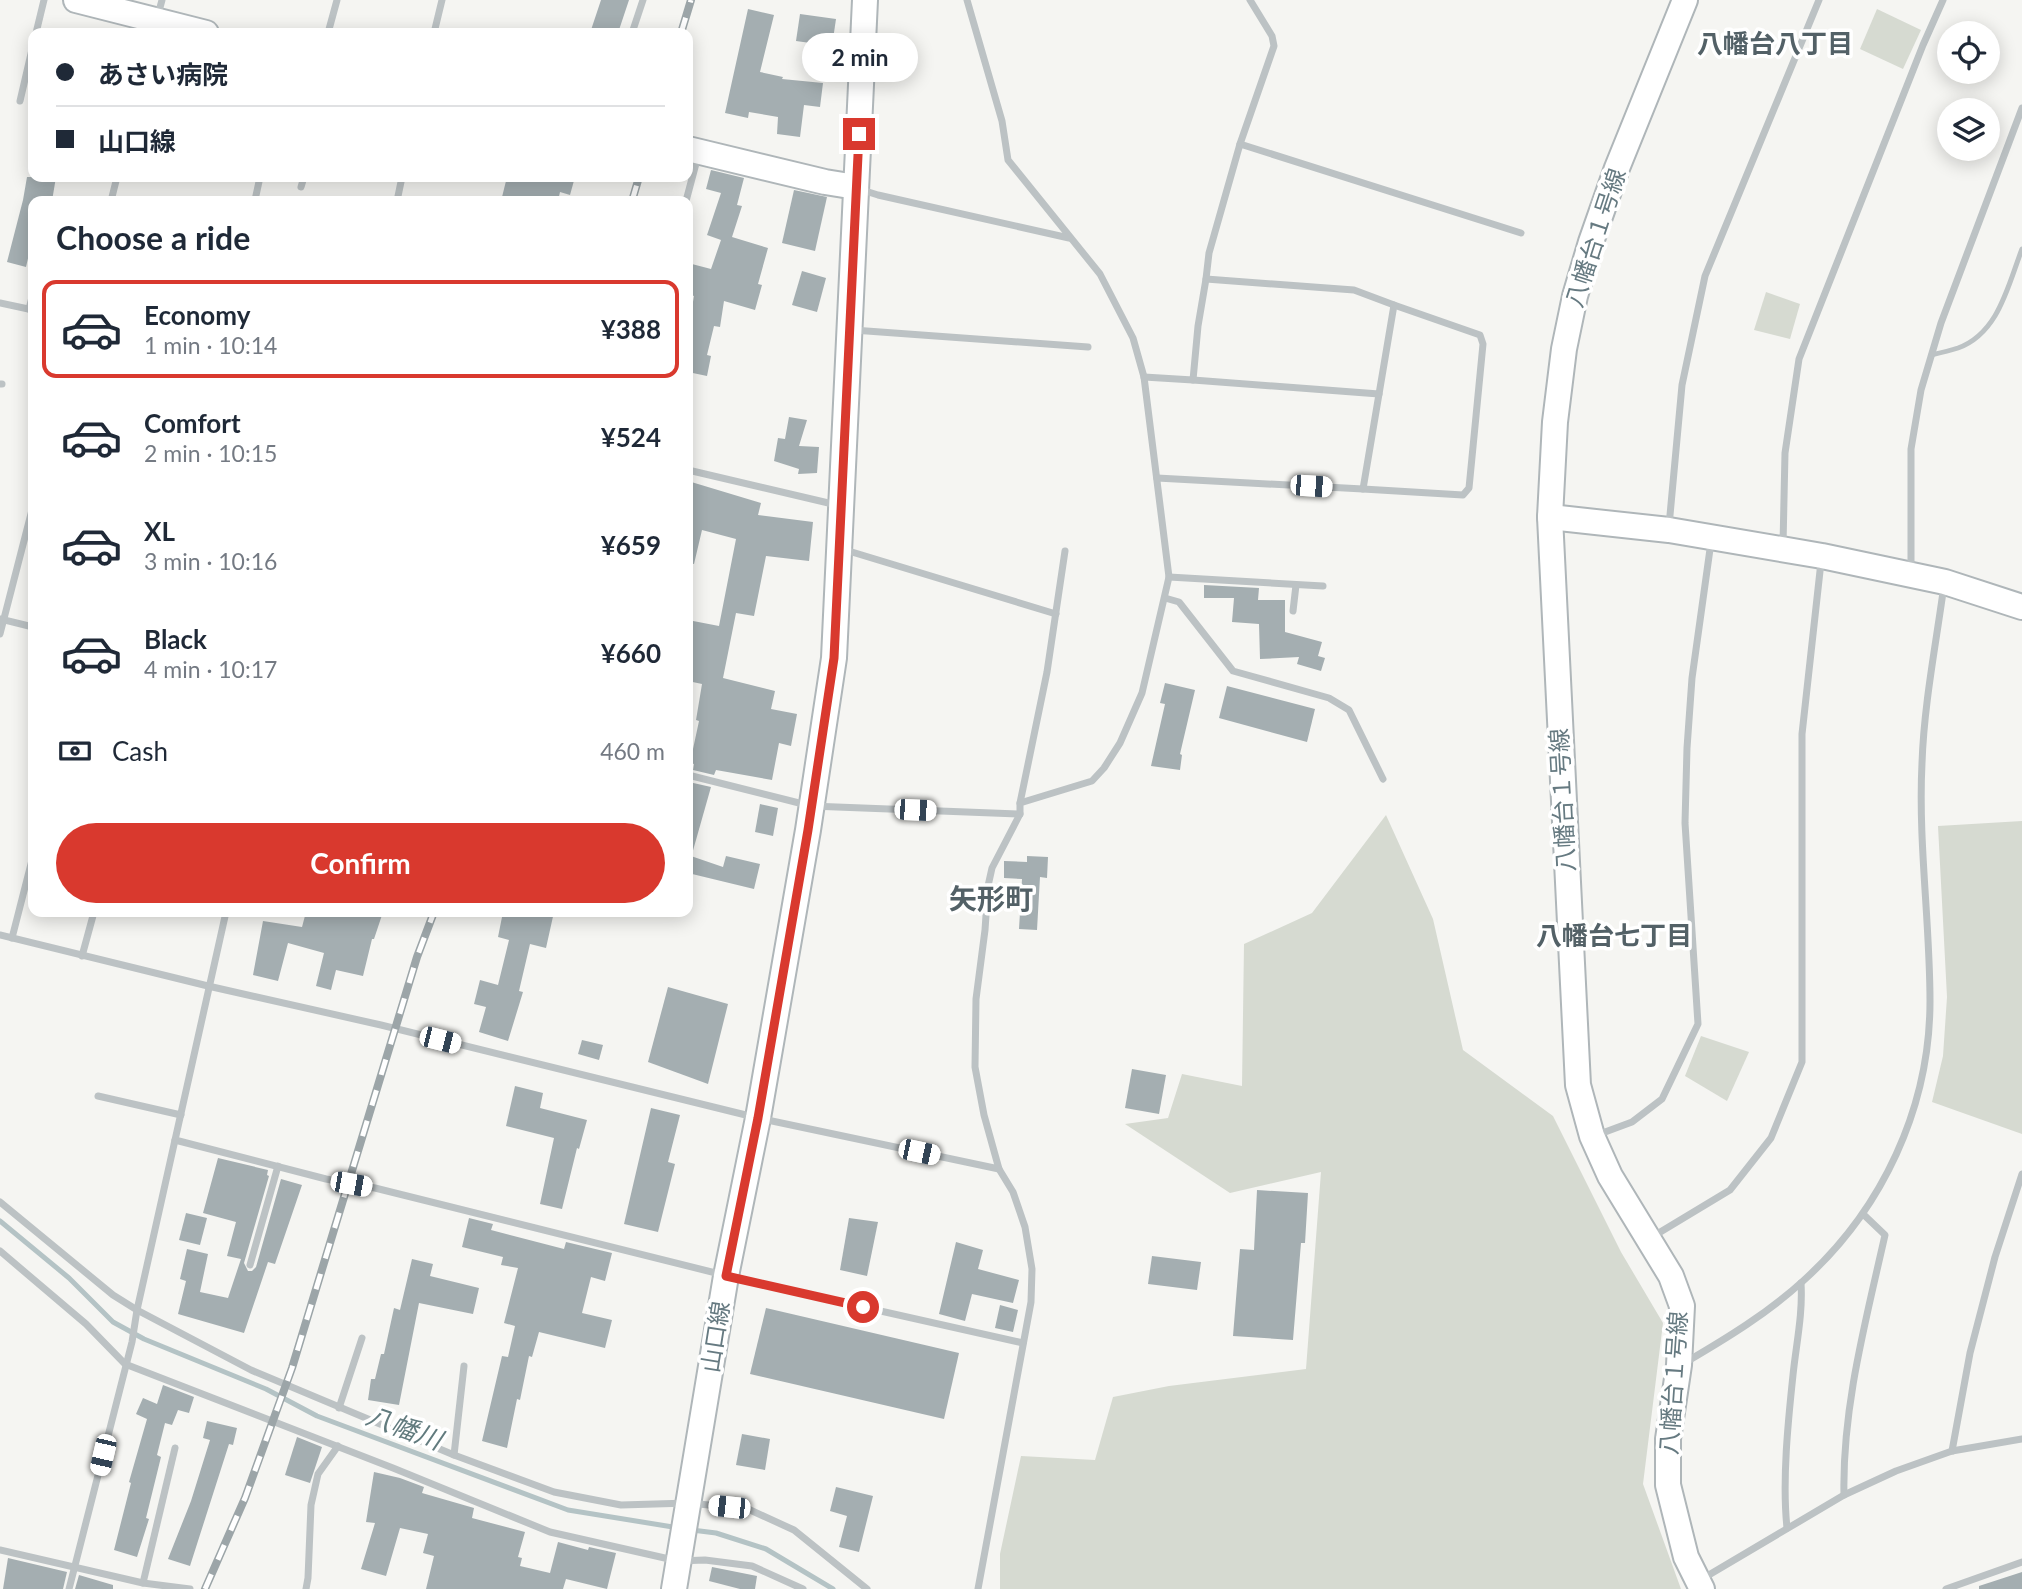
<!DOCTYPE html>
<meta charset="utf-8">
<style>
:root{--surface:#fff;--page:#f6f6f7;--text:#1f2937;--muted:#747a83;--line:#e0e1e3;--accent:#d9392e}
body{margin:0;font-family:Lato,"Noto Sans JP",sans-serif;background:var(--page);color:var(--text);height:100vh;display:flex;flex-direction:column;font-size:26px;white-space:nowrap}
*{box-sizing:border-box;margin:0}
p{font-size:23px;color:var(--muted)}
.icon{flex:none;width:38px;height:38px;fill:none;stroke:currentColor;stroke-width:2;stroke-linecap:round;stroke-linejoin:round}
.map{position:relative;flex:1;overflow:hidden}
.side{position:absolute;left:28px;top:196px;width:665px;height:721px;display:flex;flex-direction:column;background:var(--surface);border-radius:14px;box-shadow:0 4px 18px #0003}
.side>*{flex:none}
.hud{position:absolute;left:28px;top:28px;width:665px;height:154px;border-radius:14px;box-shadow:0 4px 18px #0003;display:grid;align-content:center;height:154px;padding:0 28px;background:var(--surface)}
.controls{position:absolute;left:1937px;top:21px;display:grid;gap:14px}
.controls a{display:grid;place-items:center;width:63px;height:63px;border-radius:50%;background:var(--surface);box-shadow:0 4px 18px #0003;font-size:35px}
.end{position:absolute;width:32px;height:32px;margin:-16px;border:9px solid #d9392e;background:#fff;box-shadow:0 0 0 4px #fff}
.from{border-radius:50%}
.bubble{position:absolute;height:49px;border-radius:24px;background:var(--surface);box-shadow:0 4px 18px #0003;font-size:23px;font-weight:700;line-height:49px;text-align:center}
.car{position:absolute;width:21px;height:42px;margin:-21px -10px;border-radius:9px;box-shadow:0 0 5px 2px #0007;background:linear-gradient(#fff 24%,#345 0 40%,#fff 0 76%,#345 0 86%,#fff 0)}
.hud b{display:flex;align-items:center;gap:24px;height:66px;font-size:26px}
.hud b+b{border-top:2px solid var(--line)}
.hud i{width:18px;height:18px;background:var(--text)}
ul{padding:0;list-style:none}
li{display:flex;align-items:center;gap:21px;height:98px;margin:0 14px 10px;padding:0 14px;border:4px solid transparent;border-radius:14px}
li div{flex:1}
li b{display:block;font-size:26px}
li em{font-style:normal;font-weight:700}
li.current{border-color:var(--accent)}
li>.icon{width:63px;height:63px;stroke-width:1.5}
h2{padding:0 28px;font-size:32px;line-height:84px}
.pay{display:flex;align-items:center;gap:18px;height:77px;padding:0 28px;font-size:26px}
.pay p{margin-inline-start:auto}
.action{display:flex;gap:14px;margin-top:auto;padding:14px 28px}
.action a{flex:1;height:80px;border-radius:42px;background:var(--accent);color:#fff;font-size:28px;font-weight:700;line-height:80px;text-align:center}
.map>svg:first-child{display:block}
.green{fill:#d6dad1}
.lines{fill:none;stroke-linecap:round;stroke-linejoin:round}
.stream{stroke:#b4c3c5;stroke-width:5}
.building{fill:#a4aeb1}
.secondary-casing{stroke:#afb6b9;stroke-width:28}
.lane{stroke:#bcc2c4;stroke-width:5}
.street{stroke:#bcc2c4;stroke-width:7}
.secondary{stroke:#fff;stroke-width:24}
.rail-casing{stroke:#9ca5a8;stroke-width:8}
.rail{stroke:#fff;stroke-width:5;stroke-dasharray:16;stroke-linecap:butt}
.route{stroke:#d9392e;stroke-width:9}
.labels{text-anchor:middle;stroke-width:7;stroke-linejoin:round;paint-order:stroke}
.street-label{font-size:24px;fill:#667a81;stroke:#fff}
.neighbourhood-label{font-size:26px;font-weight:bold;fill:#536167;stroke:#fff}
.water-label{font-size:26px;font-style:italic;fill:#627b7e;stroke:#fff}
.quarter-label{font-size:28px;font-weight:bold;fill:#536167;stroke:#fff}
</style>
<div class="map">
<svg width="2022" height="1589" viewBox="0 0 2022 1589">
<rect width="100%" height="100%" fill="#f5f5f2"/>
<g class="green">
<path d="M1877,9L1921,30L1903,69L1860,49Z"/>
<path d="M1766,292L1800,304L1790,339L1754,330Z"/>
<path d="M1386,815L1433,919L1463,1050L1553,1116L1621,1252L1663,1323L1643,1484L1681,1589H1000V1554L1021,1456L1095,1460L1113,1397L1169,1386L1306,1369L1321,1172L1230,1193L1125,1124L1168,1118L1182,1074L1242,1086L1244,944L1312,913Z"/>
<path d="M2022,821V1134L1932,1102L1943,1056L1947,997L1938,826Z"/>
<path d="M1701,1036L1749,1052L1727,1101L1685,1076Z"/>
</g>
<g class="lines">
<g class="stream">
<path d="M0,1221L69,1278L113,1322L144,1339L266,1389L317,1416L568,1510L679,1528"/>
<path d="M692,1530L716,1533L766,1549L833,1589"/>
</g>
</g>
<g class="building">
<path d="M601,0H629L618,33H590Z"/>
<path d="M748,9L774,15L760,72L783,77L782,79L823,83L820,107L804,105L800,137L777,134L778,117L749,112L748,118L725,113Z"/>
<path d="M800,14L836,19L832,46L796,41Z"/>
<path d="M711,170L744,178L737,205L742,206L732,237L768,248L758,284L762,285L755,310L724,301L720,327L714,326L707,355L711,356L707,376L688,372V331L694,296L688,294V263L711,269L721,240L707,235L721,193L706,189Z"/>
<path d="M27,177H56L52,201H33V237L26,267L7,262L23,200Z"/>
<path d="M507,177H575L570,195L560,192L558,201H501Z"/>
<path d="M794,190L827,197L815,251L782,243Z"/>
<path d="M802,271L826,278L817,312L792,305Z"/>
<path d="M789,417L807,420L799,446L819,447L817,473L798,474L799,469L774,461L778,438L785,439Z"/>
<path d="M688,481L761,503L758,515L813,522L809,561L766,556L754,616L736,613L723,678L775,691L771,709L797,714L791,746L779,743L772,780L716,770L714,775L693,770L694,764L690,763L699,721L696,720L702,684L688,681V620L719,626L736,539L702,530L694,564L688,563Z"/>
<path d="M1204,585L1259,588L1258,600H1285V632L1322,642L1318,656L1325,658L1321,671L1297,664L1299,657L1260,659L1259,624L1232,622L1234,598H1204Z"/>
<path d="M1165,683L1195,690L1180,754L1182,755L1180,770L1151,766L1165,704L1160,703Z"/>
<path d="M1227,686L1315,709L1307,742L1219,718Z"/>
<path d="M689,782L711,787L692,854L688,853Z"/>
<path d="M760,804L778,808L773,836L755,832Z"/>
<path d="M688,855L723,867L726,856L760,864L754,889L688,873Z"/>
<path d="M1027,856L1048,857L1047,878L1040,877L1037,930L1019,929L1022,879L1004,878V861L1027,862Z"/>
<path d="M306,912H383L374,939H372L363,976L336,970L331,990L316,986L324,953L288,943L278,981L253,975L263,921L302,927Z"/>
<path d="M503,912H554L546,948L530,944L519,991L523,992L508,1041L479,1032L486,1007L474,1004L480,980L498,985L509,940L498,937Z"/>
<path d="M668,987L728,1004L708,1084L648,1062Z"/>
<path d="M582,1040L603,1045L599,1060L578,1054Z"/>
<path d="M1132,1069L1166,1075L1159,1114L1125,1108Z"/>
<path d="M515,1086L543,1093L540,1108L587,1120L579,1149L577,1148L562,1209L540,1204L554,1138L506,1126Z"/>
<path d="M651,1108L680,1115L668,1162L675,1164L658,1232L624,1224Z"/>
<path d="M218,1158L268,1170L267,1175L269,1176L244,1263L248,1271H252L256,1267L281,1179L302,1185L275,1264L268,1262L244,1333L178,1314L186,1281L180,1279L187,1249L208,1254L200,1292L228,1298L241,1259L227,1256L236,1222L203,1213Z"/>
<path d="M1257,1190L1308,1193L1305,1243H1301L1293,1340L1233,1336L1240,1249L1254,1250Z"/>
<path d="M186,1213L207,1218L200,1245L179,1240Z"/>
<path d="M469,1218L493,1224L491,1230L564,1249L566,1242L612,1253L605,1281L591,1277L582,1313L612,1320L605,1348L539,1332L532,1357L529,1356L520,1400L517,1399L507,1448L482,1441L502,1356L508,1357L515,1326L504,1323L518,1268L501,1265L503,1257L462,1247Z"/>
<path d="M849,1218L878,1222L867,1276L840,1270Z"/>
<path d="M956,1242L983,1250L978,1269L1019,1280L1013,1303L972,1294L965,1321L939,1314Z"/>
<path d="M1152,1256L1201,1262L1197,1290L1148,1284Z"/>
<path d="M412,1259L433,1264L430,1276L479,1288L473,1314L419,1303L399,1405L368,1400L371,1379H375L381,1354H384L394,1308L400,1310Z"/>
<path d="M1000,1305L1018,1310L1013,1332L995,1328Z"/>
<path d="M766,1308L959,1353L944,1419L750,1374Z"/>
<path d="M163,1385L194,1397L189,1413L178,1410L172,1425L165,1423L157,1455L161,1457L146,1518L149,1519L137,1557L114,1550L131,1483L129,1482L147,1419L136,1414L143,1398L157,1404Z"/>
<path d="M207,1421L237,1428L233,1445L229,1444L190,1566L168,1559L191,1501L210,1440L203,1438Z"/>
<path d="M742,1434L770,1439L765,1470L736,1465Z"/>
<path d="M297,1437L322,1447L310,1483L285,1475Z"/>
<path d="M374,1472L400,1478L424,1487L422,1493L474,1508L472,1518L525,1532L518,1557L522,1558L520,1566L550,1573L558,1542L588,1550L589,1547L616,1553L607,1589L566,1579L563,1589H426L434,1556L423,1553L428,1534L400,1528L386,1576L361,1569L375,1523L366,1522Z"/>
<path d="M836,1487L873,1496L859,1552L839,1547L847,1516L830,1511Z"/>
<path d="M8,1558L67,1572L63,1589H3Z"/>
<path d="M712,1567L757,1576L755,1589H740L709,1581Z"/>
<path d="M2022,1572V1589H1979V1586Z"/>
<path d="M79,1575L113,1585V1589H75Z"/>
</g>
<g class="lines">
<g class="secondary-casing">
<g id="secondary">
<path d="M76,0L206,33"/>
<path d="M1685,0L1617,168L1591,242L1575,296L1564,349L1555,422L1550,517L1578,1085L1592,1136L1610,1176L1671,1276L1682,1306L1679,1365L1668,1439V1485L1686,1557L1702,1589"/>
<path d="M688,149L825,182L856,187"/>
<path d="M1550,517L1669,530L1822,556L1945,582L2022,607"/>
<path d="M674,1589L726,1276L758,1118L808,830L834,658L865,0"/>
</g>
</g>
<path class="lane" d="M1931,355C1940,353 1949,351 1958,348C1999,333 2008,285 2022,249"/>
<g class="street">
<path d="M967,0L1002,121L1008,160L1100,274L1133,338L1144,377L1169,577L1142,693L1120,743L1104,768L1092,781L1020,803V814L992,868L988,886L985,930L976,999L975,1067L984,1115L999,1169L1013,1192L1025,1227L1032,1269L1031,1302L978,1589"/>
<path d="M36,33L44,0"/>
<path d="M153,33L162,0"/>
<path d="M328,33L337,0"/>
<path d="M434,33L442,0"/>
<path d="M632,33L643,0"/>
<path d="M20,101L33,45"/>
<path d="M1240,144L1274,46L1272,36L1250,0"/>
<path d="M301,187L304,177"/>
<path d="M859,189L878,195L1069,238"/>
<path d="M255,200L260,177"/>
<path d="M111,201L117,177"/>
<path d="M397,201L402,177"/>
<path d="M686,201L698,156"/>
<path d="M1206,279L1209,253L1240,144L1521,233"/>
<path d="M0,303L33,310"/>
<path d="M29,309L33,293"/>
<path d="M853,330L1088,347"/>
<path d="M1144,377L1193,380L1198,326L1206,279L1354,290L1394,305L1363,489L1157,478"/>
<path d="M1193,380L1379,394"/>
<path d="M0,384H2"/>
<path d="M688,470L837,505"/>
<path d="M1363,489L1463,495L1469,488L1483,344L1480,335L1394,305"/>
<path d="M1669,526L1682,385L1705,276L1819,0"/>
<path d="M1783,545L1785,453L1799,359L1923,45L1943,0"/>
<path d="M842,549L1056,614"/>
<path d="M1911,570V449L1921,390L1941,323L2022,108"/>
<path d="M1169,577L1323,586"/>
<path d="M1165,598L1179,602L1233,671L1329,698L1349,710L1383,779"/>
<path d="M1293,611L1296,585"/>
<path d="M0,619L33,627"/>
<path d="M0,634L33,506"/>
<path d="M688,775L811,806L1020,814"/>
<path d="M1020,803L1047,672L1065,551"/>
<path d="M0,935L208,986L381,1025L758,1118L999,1169"/>
<path d="M12,938L33,856"/>
<path d="M82,956L94,912"/>
<path d="M98,1096L181,1115"/>
<path d="M1597,1135L1632,1122L1662,1099L1698,1024L1685,823L1687,748L1692,678L1711,542"/>
<path d="M175,1140L326,1179L375,1188L756,1283L1023,1343"/>
<path d="M0,1202L113,1295L137,1310L251,1370L454,1455L554,1492L621,1505L689,1503L748,1509L794,1530L867,1589"/>
<path d="M1652,1237L1730,1190L1771,1138L1802,1062V734L1821,562"/>
<path d="M0,1251L86,1324L125,1364L393,1468L550,1532L678,1561L705,1560L752,1566L803,1589"/>
<path d="M250,1265L278,1166"/>
<path d="M1686,1362C1727,1338 1768,1313 1803,1281C1882,1210 1930,1108 1930,1001C1930,922 1918,842 1922,763C1924,704 1936,644 1944,585"/>
<path d="M339,1408L362,1338"/>
<path d="M1952,1451L1970,1353L1995,1257L2022,1174"/>
<path d="M454,1455L464,1366"/>
<path d="M1844,1495C1842,1408 1866,1320 1885,1235L1863,1214"/>
<path d="M1787,1528C1782,1481 1788,1422 1793,1375C1796,1345 1803,1314 1801,1283"/>
<path d="M0,1550L143,1583L190,1589"/>
<path d="M1702,1579L1844,1495L1896,1471L1952,1451L2022,1439"/>
<path d="M143,1583L175,1448"/>
<path d="M69,1589L132,1342L137,1310L226,912"/>
<path d="M306,1589L308,1578L311,1505L318,1474L338,1446"/>
<path d="M1946,1589L2022,1562"/>
</g>
<use href="#secondary" class="secondary"/>
<g class="rail-casing">
<g id="rail">
<path d="M681,33L691,0"/>
<path d="M632,201L639,177"/>
<path d="M205,1589L245,1498L292,1368L417,957L434,912"/>
</g>
</g>
<use href="#rail" class="rail"/>
</g>
<g class="lines">
<path class="route" d="M859,134L834,658L808,830L758,1118L726,1276L863,1307"/>
</g>
<g class="labels">
<g class="street-label">
<text transform="translate(1596 238) rotate(-72)" y="8">八幡台１号線</text>
<text transform="translate(1563 800) rotate(-93)" y="8">八幡台１号線</text>
<text transform="translate(716 1337) rotate(-81)" y="8">山口線</text>
<text transform="translate(1674 1383) rotate(-86)" y="8">八幡台１号線</text>
</g>
<g class="neighbourhood-label">
<text x="1775" y="53">八幡台八丁目</text>
<text x="1614" y="945">八幡台七丁目</text>
</g>
<g class="water-label">
<text transform="translate(404 1428) rotate(20)" y="9">八幡川</text>
</g>
<g class="quarter-label">
<text x="991" y="909">矢形町</text>
</g>
</g>
</svg>
<div class="controls">
<a><svg class="icon" aria-label="locate" viewBox="0 0 24 24"><circle cx="12" cy="12" r="6"/><path d="M12 2v4M12 18v4M2 12h4M18 12h4"/></svg></a>
<a><svg class="icon" aria-label="layers" viewBox="0 0 24 24"><path d="M12 4l9 5-9 5-9-5zM3 14l9 5 9-5"/></svg></a>
</div>
<i class="end from" style="left:863px;top:1307px"></i>
<i class="end" style="left:859px;top:134px"></i>
<div class="bubble" style="left:802px;top:33px;width:116px">2 min</div>
<i class="car" style="left:1311px;top:486px;rotate:94deg"></i>
<i class="car" style="left:915px;top:810px;rotate:92deg"></i>
<i class="car" style="left:440px;top:1040px;rotate:104deg"></i>
<i class="car" style="left:919px;top:1152px;rotate:102deg"></i>
<i class="car" style="left:351px;top:1184px;rotate:100deg"></i>
<i class="car" style="left:103px;top:1455px;rotate:193deg"></i>
<i class="car" style="left:729px;top:1507px;rotate:276deg"></i>
<div class="hud">
<b><i class="from"></i>あさい病院</b>
<b><i></i>山口線</b>
</div>
<section class="side">
<h2>Choose a ride</h2>
<ul>
<li class="current"><svg class="icon" aria-label="car" viewBox="0 0 24 24"><path d="M5 17H2v-5l4-1 3-4h7l3 4 3 1v5h-3M9 17h6M6 11h13"/><circle cx="7" cy="17" r="2"/><circle cx="17" cy="17" r="2"/></svg><div><b>Economy</b><p>1 min · 10:14</p></div><em>¥388</em></li>
<li><svg class="icon" aria-label="car" viewBox="0 0 24 24"><path d="M5 17H2v-5l4-1 3-4h7l3 4 3 1v5h-3M9 17h6M6 11h13"/><circle cx="7" cy="17" r="2"/><circle cx="17" cy="17" r="2"/></svg><div><b>Comfort</b><p>2 min · 10:15</p></div><em>¥524</em></li>
<li><svg class="icon" aria-label="car" viewBox="0 0 24 24"><path d="M5 17H2v-5l4-1 3-4h7l3 4 3 1v5h-3M9 17h6M6 11h13"/><circle cx="7" cy="17" r="2"/><circle cx="17" cy="17" r="2"/></svg><div><b>XL</b><p>3 min · 10:16</p></div><em>¥659</em></li>
<li><svg class="icon" aria-label="car" viewBox="0 0 24 24"><path d="M5 17H2v-5l4-1 3-4h7l3 4 3 1v5h-3M9 17h6M6 11h13"/><circle cx="7" cy="17" r="2"/><circle cx="17" cy="17" r="2"/></svg><div><b>Black</b><p>4 min · 10:17</p></div><em>¥660</em></li>
</ul>
<div class="pay"><svg class="icon" aria-label="cash" viewBox="0 0 24 24"><path d="M3 7h18v10H3z"/><circle cx="12" cy="12" r="2"/></svg>Cash<p>460 m</p></div>
<div class="action"><a>Confirm</a></div>
</section>
</div>
